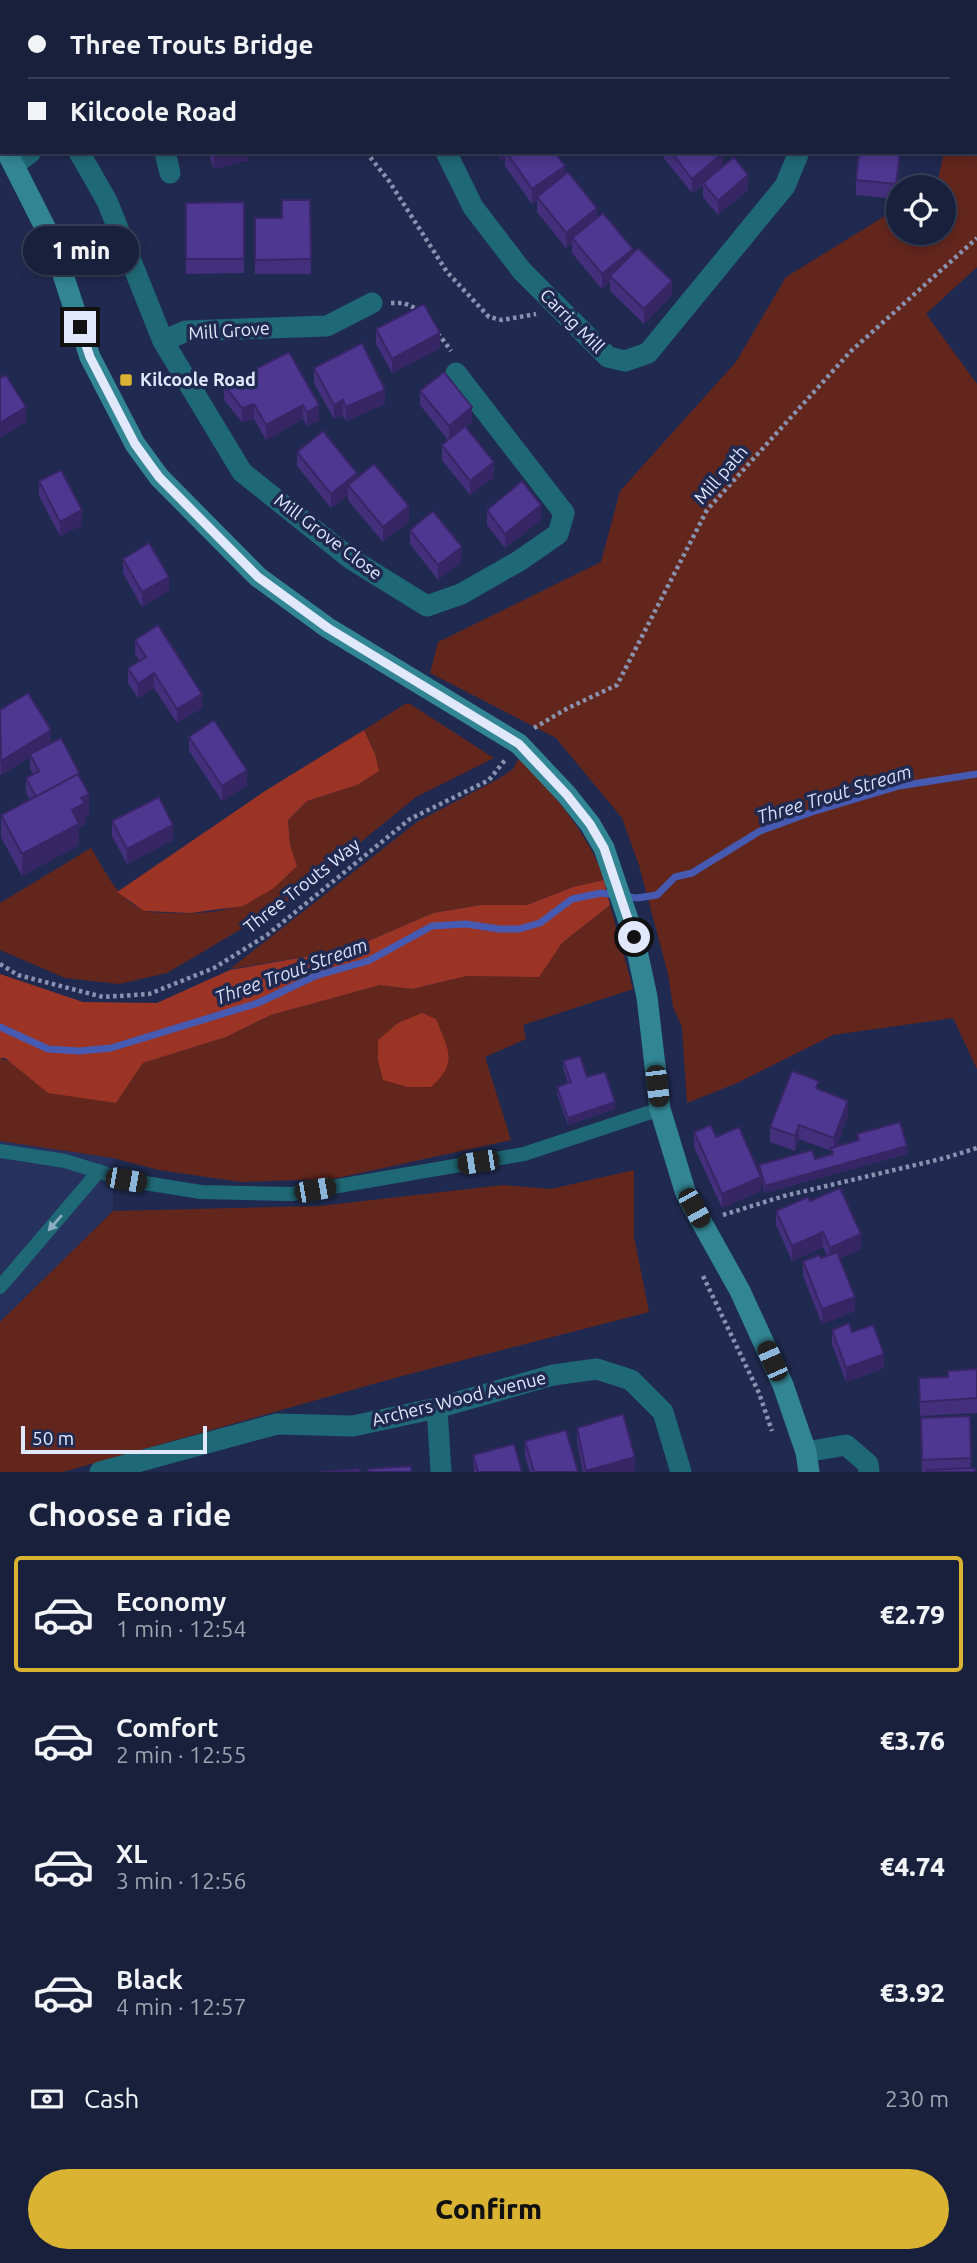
<!DOCTYPE html>
<meta charset="utf-8">
<style>
:root{--surface:#18203c;--page:#252d47;--text:#f1f3f6;--muted:#9fa3af;--line:#363e56;--accent:#dab333}
body{margin:0;font-family:Ubuntu,sans-serif;background:var(--page);color:var(--text);height:100vh;display:flex;flex-direction:column;font-size:26px;white-space:nowrap}
*{box-sizing:border-box;margin:0}
p{font-size:23px;color:var(--muted)}
.icon{flex:none;width:38px;height:38px;fill:none;stroke:currentColor;stroke-width:2;stroke-linecap:round;stroke-linejoin:round}
.map{position:relative;height:1472px;overflow:hidden}
.panel{display:flex;flex-direction:column;background:var(--surface);flex:1}
.panel>*{flex:none}
.hud{position:absolute;left:0px;top:0px;width:978px;height:154px;box-shadow:0 4px 10px #0003,0 0 0 2px var(--line);display:grid;align-content:center;height:154px;padding:0 28px;background:var(--surface)}
.fabs{position:absolute;left:886px;top:175px;display:grid;gap:14px}
.fabs a{display:grid;place-items:center;width:70px;height:70px;border-radius:50%;background:var(--surface);box-shadow:0 4px 10px #0003,0 0 0 2px var(--line);font-size:35px}
.scale{position:absolute;left:21px;bottom:18px;width:186px;box-sizing:border-box;padding-left:7px;border:4px solid #e1e8fc;border-top:0;font-size:19px;line-height:24px;white-space:nowrap;color:#e1e8fc;-webkit-text-stroke:5px #202a50;paint-order:stroke}
.end{position:absolute;width:32px;height:32px;margin:-16px;border:9px solid #e1e8fc;background:#111;box-shadow:0 0 0 4px #111}
.from{border-radius:50%}
.bubble{position:absolute;height:49px;border-radius:24px;background:var(--surface);box-shadow:0 4px 10px #0003,0 0 0 2px var(--line);font-size:23px;font-weight:800;line-height:49px;text-align:center}
.car{position:absolute;width:21px;height:42px;margin:-21px -10px;border-radius:9px;box-shadow:0 0 5px 2px #0007;background:linear-gradient(#222 24%,#8ab4d8 0 40%,#222 0 76%,#8ab4d8 0 86%,#222 0)}
.hud b{display:flex;align-items:center;gap:24px;height:66px;font-size:26px}
.hud b+b{border-top:2px solid var(--line)}
.hud i{width:18px;height:18px;background:var(--text)}
ul{padding:0;list-style:none}
li{display:flex;align-items:center;gap:21px;height:116px;margin:0 14px 10px;padding:0 14px;border:4px solid transparent;border-radius:7px}
li div{flex:1}
li b{display:block;font-size:26px}
li em{font-style:normal;font-weight:800}
li.current{border-color:var(--accent)}
li>.icon{width:63px;height:63px;stroke-width:1.5}
h2{padding:0 28px;font-size:32px;line-height:84px}
.pay{display:flex;align-items:center;gap:18px;height:77px;padding:0 28px;font-size:26px}
.pay p{margin-inline-start:auto}
.primary-button{display:flex;gap:14px;margin-top:auto;padding:14px 28px}
.primary-button a{flex:1;height:80px;border-radius:42px;background:var(--accent);color:#111;font-size:28px;font-weight:800;line-height:80px;text-align:center}
.map>svg:first-child{display:block}
.built{fill:#26315e}
.green{fill:#62261d}
.forest{fill:#9b3425}
.lines{fill:none;stroke-linecap:round;stroke-linejoin:round}
.stream{stroke:#465ab2;stroke-width:7}
.path{stroke:#8992ae;stroke-width:4.5;stroke-dasharray:3.5 3.5;stroke-linecap:butt}
.lane{stroke:#1f6875;stroke-width:14}
.street{stroke:#1f6875;stroke-width:21}
.secondary{stroke:#328694;stroke-width:21}
.wall{fill:#432f7c}
.shaded-wall{fill:#372665}
.building{fill:#4e3790;stroke:#372665;stroke-width:2}
.oneway{fill:#8aaebf}
.route{stroke:#e1e8fc;stroke-width:9}
.poi-dot{fill:#dab333;stroke:#202a50;stroke-width:2.5}
.labels{text-anchor:middle;stroke-width:7;stroke-linejoin:round;paint-order:stroke}
.street-label{font-size:18px;fill:#e1e8fc;stroke:#202a50}
.poi-label{font-size:18px;font-weight:bold;fill:#e1e8fc;stroke:#202a50;text-anchor:start}
.water-label{font-size:19px;font-style:italic;fill:#d6def6;stroke:#202a50}
</style>
<div class="map">
<svg width="977" height="1472" viewBox="0 0 977 1472">
<rect width="100%" height="100%" fill="#202a50"/>
<path class="built" d="M0,1141L113,1158V1211L0,1322Z"/>
<g class="green">
<path d="M977,4V267L926,314L977,384V1069L953,1018L833,1035L737,1083L687,1103L682,1027L673,1007L668,974L639,865L622,818L556,738L430,673L438,642L601,562L620,491L736,362L786,277L898,208V233H943V187H932L937,184L944,152H976Z"/>
<path d="M405,704H410L494,758L416,797L287,902L167,973L119,984L65,978L0,950V903L91,848C105,871 117,898 143,910C151,914 165,912 175,913C231,915 257,904 297,866L290,844L288,820L307,801L357,785L375,754L364,730Z"/>
<path d="M518,759C548,784 594,842 604,880L573,887L527,905H481L433,913L350,949L230,969L417,822L500,778L513,769Z"/>
<path d="M610,905L633,989L523,1025L526,1039L485,1057L511,1140L333,1179L241,1182L159,1170L113,1158L0,1141V1058L116,1103L143,1063L226,1037L271,1015L380,985L412,989L467,976H539L562,943Z"/>
<path d="M634,1170V1237L649,1312L398,1377L63,1472H0V1322L113,1211L320,1206L503,1185L551,1189Z"/>
</g>
<g class="forest">
<path d="M364,730L375,754L379,771L357,785L307,801L288,820L290,844L297,866L274,888L243,906L191,913L144,911L117,892L265,791Z"/>
<path d="M604,880L610,905L562,943L539,977L467,976L412,989L380,985L271,1015L226,1037L143,1063L116,1103L48,1093L5,1058H0V974L83,1002L157,1003L230,970L350,949L433,913L481,905H527L573,887Z"/>
<path d="M422,1013L436,1019C448,1050 459,1062 431,1087H408L383,1080L378,1060V1040L398,1023Z"/>
</g>
<g class="lines">
<path class="stream" d="M0,1027L48,1049L79,1051L111,1048L258,1003L315,976L368,961L432,926L466,924L499,929H519L540,923L572,899L601,893L637,898L657,895L675,877L692,873L760,831L812,812L899,786L977,774"/>
<g class="path">
<path d="M355,2L359,0"/>
<path d="M366,152L389,181L447,272L489,317L502,320L536,314"/>
<path d="M391,303H404L419,310"/>
<path d="M438,333L451,351"/>
<path d="M534,728L568,708L617,685L707,510L851,351L977,238"/>
<path d="M0,964L18,975L103,997L149,994L214,968L267,935L410,819L489,780L505,760"/>
<path d="M723,1215L784,1196L945,1158L977,1148"/>
<path d="M703,1276L759,1393L772,1431"/>
</g>
<g class="lane">
<path d="M0,1151L65,1161L126,1180L201,1192L292,1194L524,1154L660,1109"/>
<path d="M0,1287L99,1171"/>
</g>
<g class="street">
<path d="M670,0L671,2"/>
<path d="M819,0V2"/>
<path d="M389,1L390,2"/>
<path d="M79,152L107,201L163,341L242,472L351,559L427,606L461,594L519,561L558,534L564,513L456,373"/>
<path d="M165,152L170,173"/>
<path d="M446,152L473,207L522,271L608,357L625,361L648,353L785,186L799,152"/>
<path d="M15,164L31,152"/>
<path d="M163,341L186,331L327,326L372,303"/>
<path d="M437,1408L441,1472"/>
<path d="M806,1452L846,1445L868,1464L869,1472"/>
<path d="M100,1472L277,1424L353,1426L437,1408L553,1375L597,1369L631,1380L663,1412L681,1472"/>
</g>
<path class="secondary" d="M7,152L52,241L90,357L135,444L159,477L258,577L328,628L519,744L567,795L590,824L604,848L634,937L647,997L660,1109L686,1194L740,1291L783,1385L806,1452L809,1472"/>
</g>
<g class="wall">
<rect x="146" y="0" width="79" height="2"/>
<path d="M0,7H2V41L0,33Z"/>
<path d="M208,152H249V160L214,169Z"/>
<path d="M497,152H555L565,174L597,218L672,295L644,324L610,291V282L602,289L572,253V243L566,248L537,212V201L532,204L505,166V158L501,160Z"/>
<path d="M663,152H723V166L748,190L718,215L703,197V185L692,193L663,157Z"/>
<path d="M901,152L896,199L856,195V180Z"/>
<path d="M310,200L311,274H255V218H282Z"/>
<path d="M244,202V273L186,274V203Z"/>
<path d="M376,329L440,348L392,373L376,344Z"/>
<path d="M289,352L319,420L307,426L303,419L266,440L254,419L242,422L224,400V385Z"/>
<path d="M314,368L385,404L346,421L343,415L334,419L314,383Z"/>
<path d="M420,391L472,422L466,427L494,477L470,495L442,460V445L448,440L420,405Z"/>
<path d="M297,452L357,478L409,521L383,542L348,500V495L331,508L297,466Z"/>
<path d="M39,481L82,525L60,536L39,496Z"/>
<path d="M487,510L541,520L505,548L487,525Z"/>
<path d="M410,530L462,561L438,580L410,544Z"/>
<path d="M123,559L169,591L142,607L123,573Z"/>
<path d="M135,640L202,708L177,723L154,688L138,698L128,683V668L140,661L135,654Z"/>
<path d="M0,710L51,743L80,777L89,815L85,817V824L79,827V845L22,876L1,837V815L30,800L26,793V778L33,774L30,769V757L1,775L0,774Z"/>
<path d="M189,737L247,785L222,801L189,751Z"/>
<path d="M112,821L173,840L127,864L112,836Z"/>
<path d="M563,1061L615,1109L568,1125L557,1094V1087L568,1083L563,1068Z"/>
<path d="M819,1090L848,1115L837,1146L857,1140V1134L907,1154L765,1193L761,1179V1191L722,1208L694,1147V1132L716,1137L759,1172V1165L815,1159L831,1155V1151L799,1139L795,1151L770,1142V1127Z"/>
<path d="M810,1201L861,1249L839,1259L855,1311L822,1324L803,1276V1261L821,1258L827,1256L823,1247L792,1261L776,1225V1211Z"/>
<path d="M832,1330L852,1332L884,1368L846,1382L832,1344Z"/>
<path d="M977,1369V1413L920,1416L919,1378L948,1377Z"/>
<path d="M970,1416L971,1468L975,1472H922L921,1433Z"/>
<path d="M577,1428L635,1472H583L577,1443Z"/>
<path d="M525,1441L578,1472H530L525,1456Z"/>
<path d="M473,1455L522,1472H474Z"/>
</g>
<g class="shaded-wall">
<path d="M224,152H249V160L214,169V155Z"/>
<path d="M501,152H505V158L501,160Z"/>
<path d="M900,152H901L896,199V184Z"/>
<path d="M723,153V168L692,193V179Z"/>
<path d="M565,166V180L537,197V201L532,204V189Z"/>
<path d="M748,175V190L718,215V201Z"/>
<path d="M597,208V222L572,238V243L566,248V233Z"/>
<path d="M633,249V264L610,276V282L602,289V274Z"/>
<path d="M672,281V295L644,324V309Z"/>
<path d="M440,333V348L392,373V359Z"/>
<path d="M385,390V404L346,421V407Z"/>
<path d="M343,400V415L334,419V405Z"/>
<path d="M254,404V419L242,422V408Z"/>
<path d="M303,405V419L266,440V425Z"/>
<path d="M319,405V420L307,426V412Z"/>
<path d="M26,407V422L0,438V423Z"/>
<path d="M472,407V422L449,441V426Z"/>
<path d="M494,462V477L470,495V481Z"/>
<path d="M357,473V487L348,485V495L331,508V494Z"/>
<path d="M541,505V520L505,548V534Z"/>
<path d="M409,506V521L383,542V527Z"/>
<path d="M82,510V525L60,536V522Z"/>
<path d="M462,547V561L438,580V565Z"/>
<path d="M169,577V591L142,607V592Z"/>
<path d="M154,673V688L138,698V684Z"/>
<path d="M202,694V708L177,723V709Z"/>
<path d="M51,730V745L30,754V757L1,775V761Z"/>
<path d="M247,770V785L222,801V786Z"/>
<path d="M89,794V815L85,817V824L79,827V845L22,876V854L72,810L81,798Z"/>
<path d="M173,825V840L127,864V849Z"/>
<path d="M848,1101V1115L834,1153V1138Z"/>
<path d="M615,1102V1109L568,1125V1118Z"/>
<path d="M799,1125V1139L795,1151V1136Z"/>
<path d="M907,1146V1154L765,1193V1186Z"/>
<path d="M761,1177V1191L722,1208V1194Z"/>
<path d="M823,1232V1247L792,1261V1246Z"/>
<path d="M861,1234V1249L830,1263V1248Z"/>
<path d="M855,1297V1311L822,1324V1309Z"/>
<path d="M884,1354V1368L846,1382V1368Z"/>
<path d="M635,1457V1472H586V1471Z"/>
</g>
<g class="building">
<path d="M36,0H95V2H27Z"/>
<path d="M101,0H140L141,2H102Z"/>
<rect x="149" y="0" width="39" height="2"/>
<path d="M442,0H484V2H443Z"/>
<path d="M588,0H630L631,2H589Z"/>
<path d="M883,0H923V2H882Z"/>
<path d="M0,7H2V27L0,18Z"/>
<path d="M506,152H555L565,166L532,189Z"/>
<path d="M671,152H723V153L692,179Z"/>
<path d="M859,152H900L896,184L856,180Z"/>
<path d="M734,157L748,175L718,201L703,183Z"/>
<path d="M568,172L597,208L566,233L537,197Z"/>
<path d="M282,200H310L311,259L255,260V218H282Z"/>
<path d="M244,202V259H186V203Z"/>
<path d="M603,213L633,249L602,274L572,238Z"/>
<path d="M638,248L672,281L644,309L610,276Z"/>
<path d="M424,304L440,333L392,359L376,329Z"/>
<path d="M362,343L385,390L346,407L343,400L334,405L314,368Z"/>
<path d="M289,352L319,405L307,412L303,405L266,425L254,404L242,408L224,385Z"/>
<path d="M444,372L472,407L449,426L420,391Z"/>
<path d="M6,375L26,407L0,423V378Z"/>
<path d="M465,426L494,462L470,481L442,445Z"/>
<path d="M323,431L357,473L331,494L297,452Z"/>
<path d="M374,464L409,506L383,527L348,485Z"/>
<path d="M61,470L82,510L60,522L39,481Z"/>
<path d="M522,481L541,505L505,534L487,510Z"/>
<path d="M433,511L462,547L438,565L410,530Z"/>
<path d="M149,543L169,577L142,592L123,559Z"/>
<path d="M158,625L202,694L177,709L154,673L138,684L128,668L146,657L135,640Z"/>
<path d="M28,693L51,730L1,761L0,710Z"/>
<path d="M214,720L247,770L222,786L189,737Z"/>
<path d="M61,738L80,774L79,775L78,774L36,797L26,778L39,771L30,754Z"/>
<path d="M78,774L89,794L81,798L85,803L72,810L79,824L22,854L1,815Z"/>
<path d="M159,797L173,825L127,849L112,821Z"/>
<path d="M580,1056L587,1077L605,1072L615,1102L568,1118L557,1087L571,1082L563,1061Z"/>
<path d="M792,1071L819,1081L816,1088L848,1101L834,1138L799,1125L795,1136L770,1127Z"/>
<path d="M900,1122L907,1146L765,1186L759,1165L812,1150L815,1159L833,1154L831,1148L859,1140L857,1134Z"/>
<path d="M711,1125L716,1137L739,1127L761,1177L722,1194L694,1132Z"/>
<path d="M840,1188L861,1234L830,1248L823,1232L792,1246L776,1211L808,1197L810,1201Z"/>
<path d="M837,1252L855,1297L822,1309L803,1261L819,1255L821,1258Z"/>
<path d="M849,1323L852,1332L873,1325L884,1354L846,1368L832,1330Z"/>
<path d="M977,1369V1398L920,1402L919,1378L948,1377V1371Z"/>
<path d="M623,1414L635,1457L586,1471L577,1428Z"/>
<path d="M970,1416L971,1458L922,1460L921,1418Z"/>
<path d="M566,1430L578,1472H534L525,1441Z"/>
<path d="M514,1444L522,1472H478L473,1455Z"/>
<path d="M411,1466V1472H368V1469Z"/>
<path d="M975,1468V1472H926V1470Z"/>
<path d="M359,1469V1472H319Z"/>
</g>
<defs><path id="oneway-solid" d="M-6-.8H1V-3.2L6.5 0L1 3.2V.8H-6Z" transform="scale(1.75)"/></defs>
<use class="oneway" href="#oneway-solid" transform="translate(55 1223) rotate(131)"/>
<g class="lines">
<path class="route" d="M80,327L90,357L135,444L159,477L258,577L328,628L519,744L567,795L590,824L604,848L634,937"/>
</g>
<rect class="poi-dot" x="119" y="373" width="14" height="14" rx="3.5"/>
<g class="labels">
<g class="street-label">
<text transform="translate(572 321) rotate(45)" y="6">Carrig Mill</text>
<text transform="translate(229 331) rotate(-4)" y="6">Mill Grove</text>
<text transform="translate(721 475) rotate(-49)" y="6">Mill path</text>
<text transform="translate(328 537) rotate(37)" y="6">Mill Grove Close</text>
<text transform="translate(302 886) rotate(-38)" y="6">Three Trouts Way</text>
<text transform="translate(459 1399) rotate(-14)" y="6">Archers Wood Avenue</text>
</g>
<g class="poi-label">
<text x="140" y="386">Kilcoole Road</text>
</g>
<g class="water-label">
<text transform="translate(834 794) rotate(-17)" y="7">Three Trout Stream</text>
<text transform="translate(291 971) rotate(-20)" y="7">Three Trout Stream</text>
</g>
</g>
</svg>
<div class="fabs">
<a><svg class="icon" aria-label="locate" viewBox="0 0 24 24"><circle cx="12" cy="12" r="6"/><path d="M12 2v4M12 18v4M2 12h4M18 12h4"/></svg></a>
</div>
<div class="scale">50 m</div>
<i class="end from" style="left:634px;top:937px"></i>
<i class="end" style="left:80px;top:327px"></i>
<div class="bubble" style="left:23px;top:226px;width:116px">1 min</div>
<i class="car" style="left:657px;top:1086px;rotate:173deg"></i>
<i class="car" style="left:478px;top:1162px;rotate:261deg"></i>
<i class="car" style="left:126px;top:1180px;rotate:100deg"></i>
<i class="car" style="left:315px;top:1190px;rotate:80deg"></i>
<i class="car" style="left:694px;top:1208px;rotate:151deg"></i>
<i class="car" style="left:772px;top:1361px;rotate:336deg"></i>
<div class="hud">
<b><i class="from"></i>Three Trouts Bridge</b>
<b><i></i>Kilcoole Road</b>
</div>
</div>
<section class="panel">
<h2>Choose a ride</h2>
<ul>
<li class="current"><svg class="icon" aria-label="car" viewBox="0 0 24 24"><path d="M5 17H2v-5l4-1 3-4h7l3 4 3 1v5h-3M9 17h6M6 11h13"/><circle cx="7" cy="17" r="2"/><circle cx="17" cy="17" r="2"/></svg><div><b>Economy</b><p>1 min · 12:54</p></div><em>€2.79</em></li>
<li><svg class="icon" aria-label="car" viewBox="0 0 24 24"><path d="M5 17H2v-5l4-1 3-4h7l3 4 3 1v5h-3M9 17h6M6 11h13"/><circle cx="7" cy="17" r="2"/><circle cx="17" cy="17" r="2"/></svg><div><b>Comfort</b><p>2 min · 12:55</p></div><em>€3.76</em></li>
<li><svg class="icon" aria-label="car" viewBox="0 0 24 24"><path d="M5 17H2v-5l4-1 3-4h7l3 4 3 1v5h-3M9 17h6M6 11h13"/><circle cx="7" cy="17" r="2"/><circle cx="17" cy="17" r="2"/></svg><div><b>XL</b><p>3 min · 12:56</p></div><em>€4.74</em></li>
<li><svg class="icon" aria-label="car" viewBox="0 0 24 24"><path d="M5 17H2v-5l4-1 3-4h7l3 4 3 1v5h-3M9 17h6M6 11h13"/><circle cx="7" cy="17" r="2"/><circle cx="17" cy="17" r="2"/></svg><div><b>Black</b><p>4 min · 12:57</p></div><em>€3.92</em></li>
</ul>
<div class="pay"><svg class="icon" aria-label="cash" viewBox="0 0 24 24"><path d="M3 7h18v10H3z"/><circle cx="12" cy="12" r="2"/></svg>Cash<p>230 m</p></div>
<div class="primary-button"><a>Confirm</a></div>
</section>
